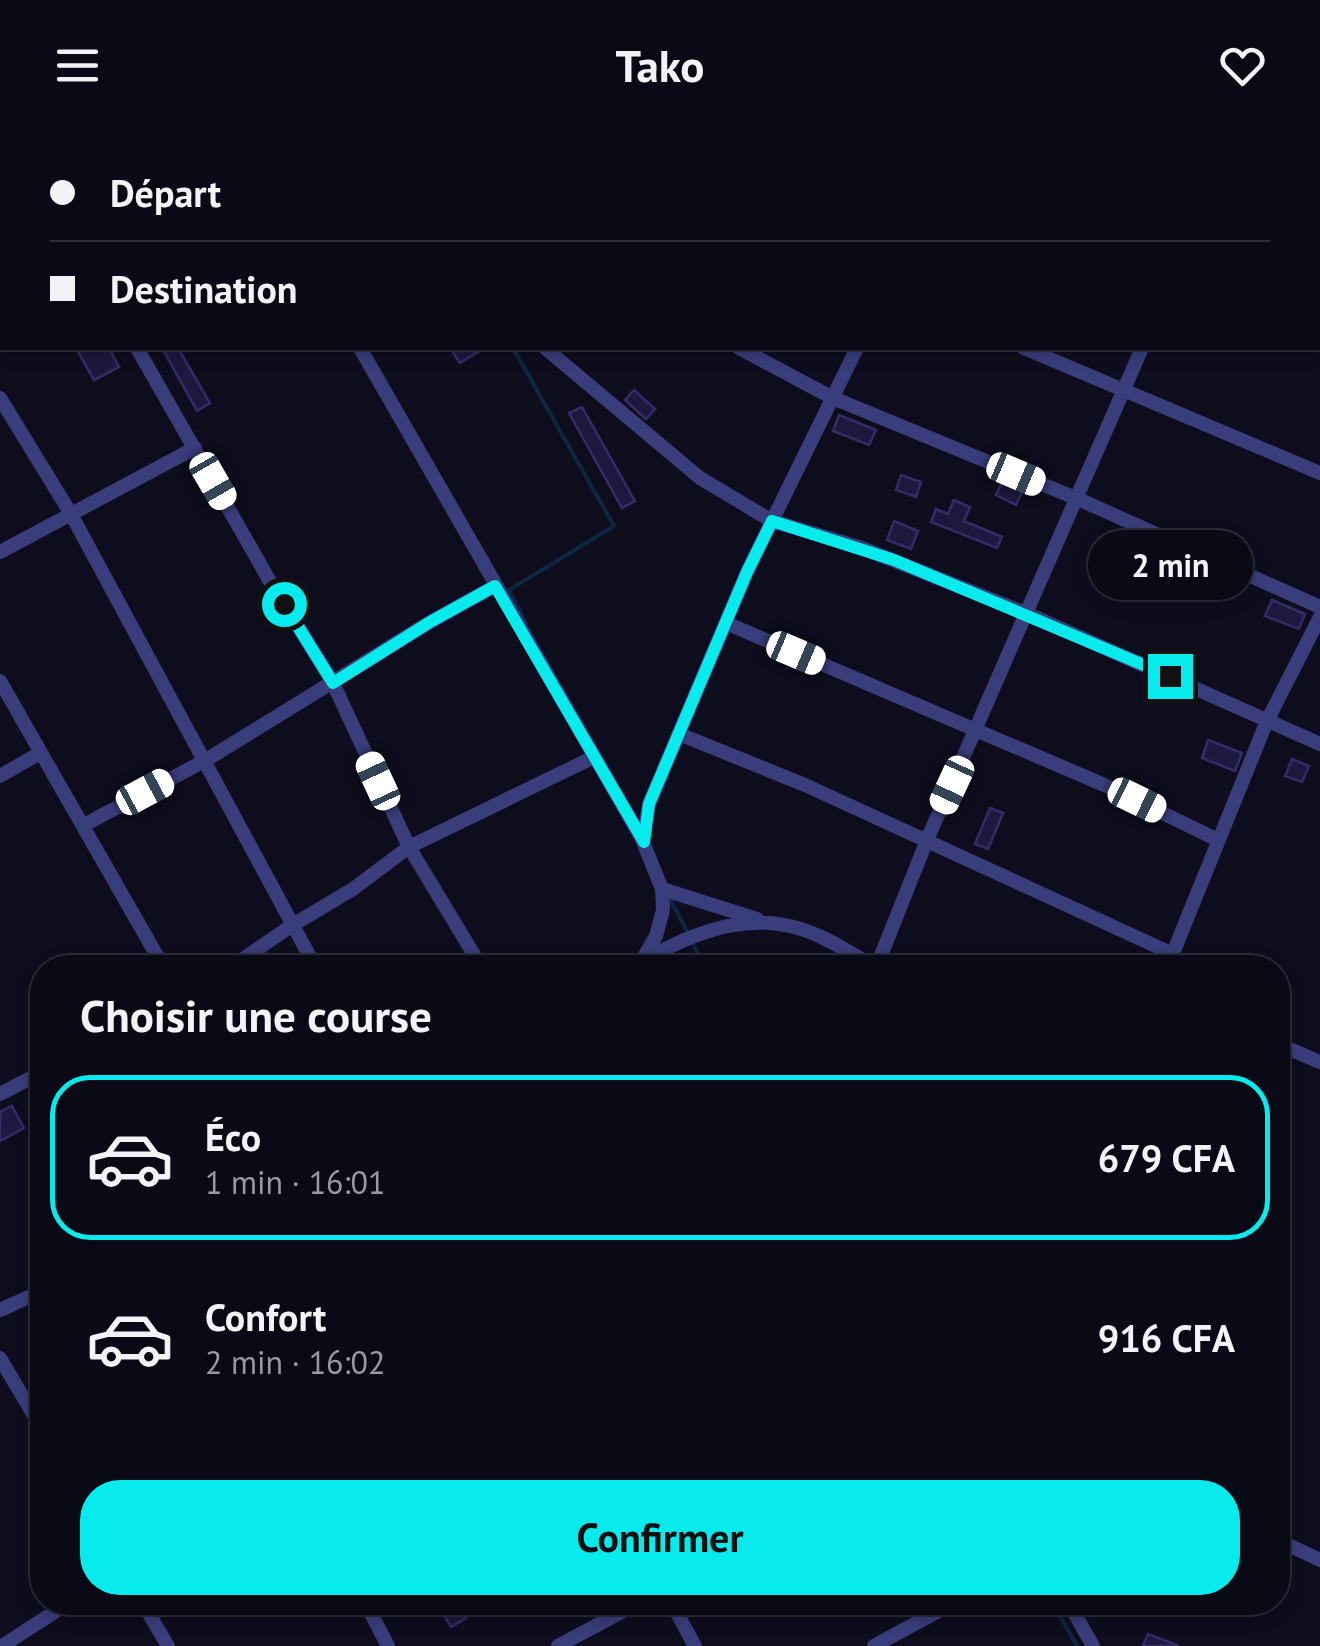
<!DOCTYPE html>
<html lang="fr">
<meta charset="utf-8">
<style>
:root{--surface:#0a0a16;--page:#181823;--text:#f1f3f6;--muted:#999aa1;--line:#2a2b35;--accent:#08ebec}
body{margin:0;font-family:"PT Sans",sans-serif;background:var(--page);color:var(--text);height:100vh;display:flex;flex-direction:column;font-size:38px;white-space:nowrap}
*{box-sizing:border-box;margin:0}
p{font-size:32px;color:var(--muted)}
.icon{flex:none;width:55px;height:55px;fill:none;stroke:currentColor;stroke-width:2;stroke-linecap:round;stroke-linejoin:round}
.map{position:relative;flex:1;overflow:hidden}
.drawer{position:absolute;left:30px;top:825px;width:1260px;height:660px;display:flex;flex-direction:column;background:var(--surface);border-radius:40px;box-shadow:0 5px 15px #0003,0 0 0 2px var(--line)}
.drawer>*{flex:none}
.top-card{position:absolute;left:0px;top:0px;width:1320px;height:220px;box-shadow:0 5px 15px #0003,0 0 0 2px var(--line);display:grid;align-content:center;height:220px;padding:0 50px;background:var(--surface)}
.end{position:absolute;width:45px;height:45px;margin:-22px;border:12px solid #08ebec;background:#111;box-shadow:0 0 0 5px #111}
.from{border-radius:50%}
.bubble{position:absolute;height:70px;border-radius:35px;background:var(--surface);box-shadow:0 5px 15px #0003,0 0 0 2px var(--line);font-size:32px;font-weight:600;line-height:70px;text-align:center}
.car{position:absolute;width:30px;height:60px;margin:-30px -15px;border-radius:12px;box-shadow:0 0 8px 2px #0007;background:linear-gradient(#fff 24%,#345 0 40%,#fff 0 76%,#345 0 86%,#fff 0)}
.top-card b{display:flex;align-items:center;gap:35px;height:95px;font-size:38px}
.top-card b+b{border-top:2px solid var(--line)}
.top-card i{width:25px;height:25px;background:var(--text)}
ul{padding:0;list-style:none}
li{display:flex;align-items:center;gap:30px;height:165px;margin:0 20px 15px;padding:0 30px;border:5px solid transparent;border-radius:40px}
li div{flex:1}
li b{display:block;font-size:38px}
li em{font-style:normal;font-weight:600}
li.current{border-color:var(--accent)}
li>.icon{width:90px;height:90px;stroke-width:1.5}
h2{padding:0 50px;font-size:45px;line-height:120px}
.cta{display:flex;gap:20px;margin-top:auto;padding:20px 50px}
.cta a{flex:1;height:115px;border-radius:40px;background:var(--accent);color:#111;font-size:40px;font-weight:600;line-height:115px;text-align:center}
header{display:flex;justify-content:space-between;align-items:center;height:130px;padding:0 50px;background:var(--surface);font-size:45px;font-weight:600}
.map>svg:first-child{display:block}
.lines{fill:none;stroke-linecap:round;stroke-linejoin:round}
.stream{stroke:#0d2641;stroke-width:4}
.building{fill:#1d193e;stroke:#332c69;stroke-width:2.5}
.street{stroke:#393d7b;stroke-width:14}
.secondary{stroke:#6670fa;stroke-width:20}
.route{stroke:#08ebec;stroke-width:12}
</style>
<header><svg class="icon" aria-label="menu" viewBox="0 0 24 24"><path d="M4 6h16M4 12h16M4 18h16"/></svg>Tako<svg class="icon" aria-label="heart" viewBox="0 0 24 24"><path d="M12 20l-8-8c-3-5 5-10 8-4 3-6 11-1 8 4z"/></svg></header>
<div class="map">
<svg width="1320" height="1516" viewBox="0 0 1320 1516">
<rect width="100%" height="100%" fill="#0e0d1e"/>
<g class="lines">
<g class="stream">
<path d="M490,2L493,0"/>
<path d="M513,218L614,396L509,460L526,493"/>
<path d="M669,767L688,803"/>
<path d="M692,812L705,838"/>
<path d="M1052,1472L1077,1516"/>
</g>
</g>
<g class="building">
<path d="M76,218H109L119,237L94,250Z"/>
<path d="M162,218H178L210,273L197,281Z"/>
<path d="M450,218H484L460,233Z"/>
<path d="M634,260L655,279L646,289L625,270Z"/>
<path d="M582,277L635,371L622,378L569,283Z"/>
<path d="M839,285L876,300L869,315L833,301Z"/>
<path d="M901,345L921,352L916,367L896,360Z"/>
<path d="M1002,352L1022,362L1016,375L996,365Z"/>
<path d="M954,370L970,377L964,391L1002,407L997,418L931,392L936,379L948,384Z"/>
<path d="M894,391L918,401L911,419L887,410Z"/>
<path d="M1272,470L1305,484L1299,499L1265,486Z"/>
<path d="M1208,610L1242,623L1235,641L1202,628Z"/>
<path d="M1292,629L1309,636L1302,652L1285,646Z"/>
<path d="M990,678L1003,683L988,719L975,714Z"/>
<path d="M12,976L24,998L0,1011V982Z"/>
<path d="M437,1472H457L466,1488L451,1497Z"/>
<path d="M1148,1504L1177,1515L1176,1516H1143Z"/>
</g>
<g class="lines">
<g class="street">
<path d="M34,0L36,2"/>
<path d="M231,0L232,2"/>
<path d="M680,0L682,2"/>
<path d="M852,0L856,2"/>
<path d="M1148,0L1154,2"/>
<path d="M531,2V0"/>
<path d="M958,2L959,0"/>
<path d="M1236,2L1237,0"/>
<path d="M1318,73L1320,74"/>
<path d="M1318,205L1320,206"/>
<path d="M137,218L268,448L333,553L409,717L482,838"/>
<path d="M360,218L643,711"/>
<path d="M545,218L700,348L772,391L862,418L1028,484L1320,614"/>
<path d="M739,218L833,268L1078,369L1320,477"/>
<path d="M1024,218L1320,343"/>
<path d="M0,268L71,384L316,838"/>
<path d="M0,422L195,318"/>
<path d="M726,493L1109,657L1218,710"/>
<path d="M0,551L164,838"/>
<path d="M679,604L805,655L1173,824"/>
<path d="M0,646L40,623"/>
<path d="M84,695L206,630L430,492L495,456"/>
<path d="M662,759L757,789"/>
<path d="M641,832L656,806L663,780L662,759L643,712L649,674L747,442L857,218"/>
<path d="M230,838L291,796L353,759L409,717L594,627"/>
<path d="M632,838C679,808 738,782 794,797C823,804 851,824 878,838"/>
<path d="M876,838L927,710L1142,218"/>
<path d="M1167,838L1267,591L1320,487"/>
<path d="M1278,914L1320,932"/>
<path d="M0,964L42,942"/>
<path d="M0,1180L42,1161"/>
<path d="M0,1228L42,1299"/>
<path d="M1278,1410L1320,1430"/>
<path d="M142,1472L168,1516"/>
<path d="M365,1472L388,1516"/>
<path d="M671,1472L695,1516"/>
<path d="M1068,1472L1093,1516"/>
<path d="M2,1516L70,1472"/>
<path d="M558,1516L640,1472"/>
<path d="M874,1516L955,1472"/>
</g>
<g class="secondary">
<path d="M215,2L219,0"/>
<path d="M0,118L2,117"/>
</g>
</g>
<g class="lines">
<path class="route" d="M284,474L333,553L430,492L495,456L644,712L649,674L747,442L772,391L894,430L1170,546"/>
</g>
</svg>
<i class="end from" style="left:284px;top:474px"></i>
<i class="end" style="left:1170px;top:546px"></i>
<div class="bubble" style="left:1088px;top:400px;width:165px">2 min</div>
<i class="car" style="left:1016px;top:344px;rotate:113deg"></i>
<i class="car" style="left:213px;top:351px;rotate:150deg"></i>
<i class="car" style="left:796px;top:523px;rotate:113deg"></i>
<i class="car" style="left:378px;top:651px;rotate:335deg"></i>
<i class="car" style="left:952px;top:655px;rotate:205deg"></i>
<i class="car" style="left:145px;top:662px;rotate:62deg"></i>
<i class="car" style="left:1137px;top:670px;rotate:116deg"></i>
<div class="top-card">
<b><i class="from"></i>Départ</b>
<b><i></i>Destination</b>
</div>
<section class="drawer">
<h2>Choisir une course</h2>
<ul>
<li class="current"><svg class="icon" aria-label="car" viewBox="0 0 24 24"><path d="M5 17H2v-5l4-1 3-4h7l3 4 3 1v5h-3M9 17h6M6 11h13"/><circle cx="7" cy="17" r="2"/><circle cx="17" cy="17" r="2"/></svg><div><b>Éco</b><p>1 min · 16:01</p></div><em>679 CFA</em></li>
<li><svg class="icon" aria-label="car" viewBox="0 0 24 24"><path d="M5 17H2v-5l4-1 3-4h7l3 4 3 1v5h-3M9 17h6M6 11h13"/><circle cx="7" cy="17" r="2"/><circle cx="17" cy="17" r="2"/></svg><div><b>Confort</b><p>2 min · 16:02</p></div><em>916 CFA</em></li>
</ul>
<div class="cta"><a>Confirmer</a></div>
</section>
</div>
